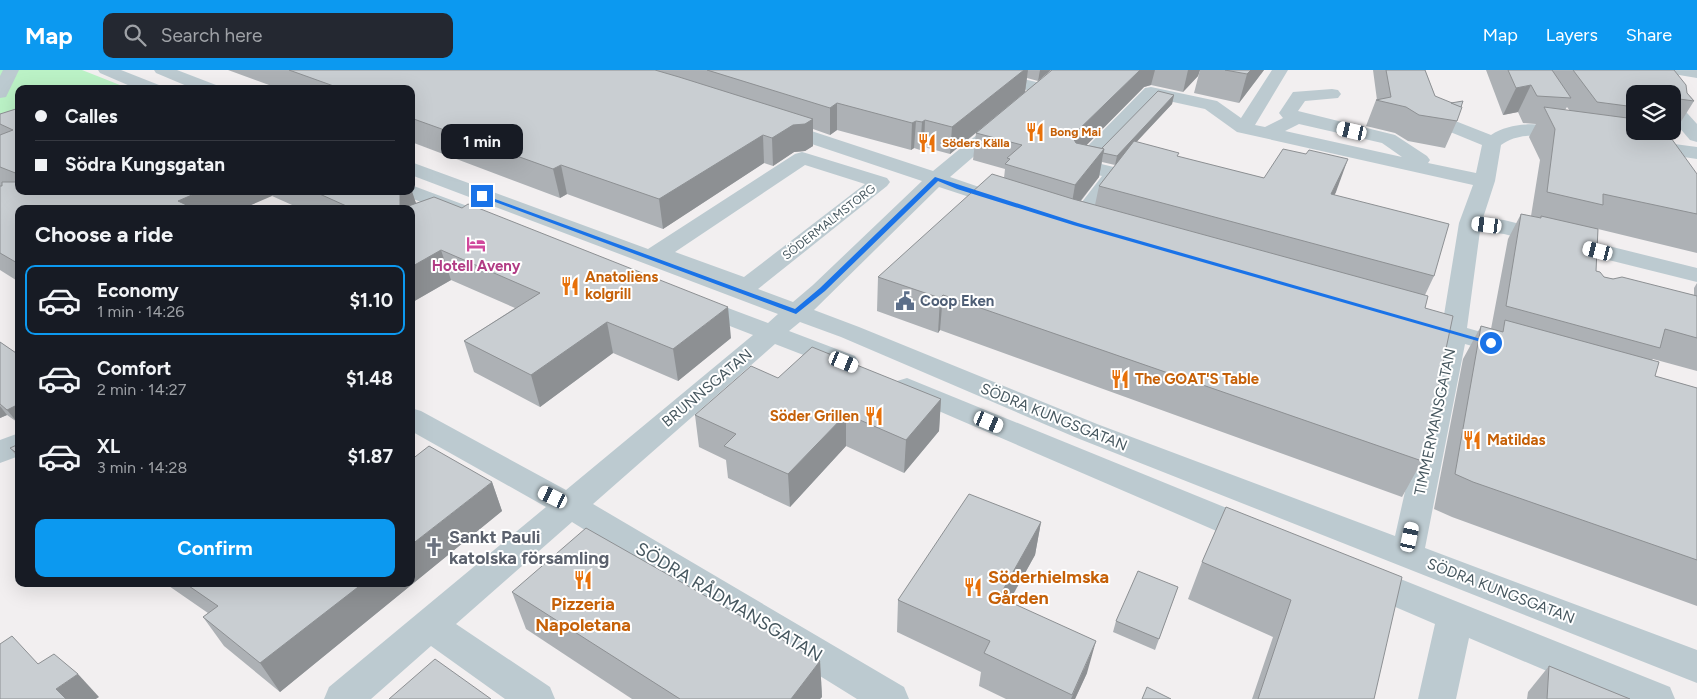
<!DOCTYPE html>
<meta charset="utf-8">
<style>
:root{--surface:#171b24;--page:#242831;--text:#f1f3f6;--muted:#9ea1a6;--line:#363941;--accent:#0c99f0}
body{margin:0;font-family:Figtree,sans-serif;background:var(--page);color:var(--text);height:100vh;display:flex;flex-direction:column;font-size:19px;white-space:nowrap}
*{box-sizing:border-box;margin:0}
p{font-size:16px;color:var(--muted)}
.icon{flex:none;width:28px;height:28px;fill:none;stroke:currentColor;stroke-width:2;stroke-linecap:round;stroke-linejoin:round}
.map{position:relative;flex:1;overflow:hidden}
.side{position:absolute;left:15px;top:135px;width:400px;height:382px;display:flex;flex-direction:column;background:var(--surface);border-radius:10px;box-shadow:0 5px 20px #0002}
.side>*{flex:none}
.hud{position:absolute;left:15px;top:15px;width:400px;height:110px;border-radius:10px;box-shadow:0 5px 20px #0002;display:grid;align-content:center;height:110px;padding:0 20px;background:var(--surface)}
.buttons{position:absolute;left:1626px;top:15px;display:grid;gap:10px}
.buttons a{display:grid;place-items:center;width:55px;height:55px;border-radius:10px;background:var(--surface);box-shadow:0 5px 20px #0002;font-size:25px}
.end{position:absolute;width:22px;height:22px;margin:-11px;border:6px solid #1a73e8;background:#fff;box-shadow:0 0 0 2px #fff}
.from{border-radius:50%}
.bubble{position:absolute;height:35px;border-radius:10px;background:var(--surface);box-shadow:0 5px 20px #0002;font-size:16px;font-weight:700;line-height:35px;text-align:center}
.car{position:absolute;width:15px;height:30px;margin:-15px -8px;border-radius:6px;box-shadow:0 0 4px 1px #0007;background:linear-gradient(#fff 24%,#345 0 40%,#fff 0 76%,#345 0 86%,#fff 0)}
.hud b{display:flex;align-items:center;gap:18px;height:48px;font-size:19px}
.hud b+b{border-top:1px solid var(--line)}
.hud i{width:12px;height:12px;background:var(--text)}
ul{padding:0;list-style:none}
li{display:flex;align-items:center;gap:15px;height:70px;margin:0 10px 8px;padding:0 10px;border:2px solid transparent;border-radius:10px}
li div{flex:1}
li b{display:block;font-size:19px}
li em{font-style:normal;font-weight:700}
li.current{border-color:var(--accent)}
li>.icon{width:45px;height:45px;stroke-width:1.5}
h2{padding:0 20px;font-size:22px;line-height:60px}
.action{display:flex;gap:10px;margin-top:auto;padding:10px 20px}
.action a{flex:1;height:58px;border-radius:10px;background:var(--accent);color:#fff;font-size:20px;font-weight:700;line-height:58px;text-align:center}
header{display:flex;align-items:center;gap:30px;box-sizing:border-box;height:70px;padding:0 25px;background:var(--accent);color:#fff}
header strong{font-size:24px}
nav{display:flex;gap:28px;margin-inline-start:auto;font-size:18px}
.search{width:350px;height:45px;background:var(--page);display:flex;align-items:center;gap:12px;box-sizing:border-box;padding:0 18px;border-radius:10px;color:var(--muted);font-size:19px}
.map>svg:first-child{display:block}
.green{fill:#bbf2c6}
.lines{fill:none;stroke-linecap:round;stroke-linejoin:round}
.minor{fill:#bccad0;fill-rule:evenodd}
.wall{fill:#adb1b5;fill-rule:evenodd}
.shaded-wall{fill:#8d9093}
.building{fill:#c9ced2;stroke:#8d9093}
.route{fill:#1a73e8}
.labels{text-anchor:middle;stroke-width:4;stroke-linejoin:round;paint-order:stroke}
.far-food-label{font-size:12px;font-weight:bold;fill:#c56008;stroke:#fff;text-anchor:start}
.far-street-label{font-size:12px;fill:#46575f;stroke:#fff}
.hotel-label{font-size:15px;font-weight:bold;fill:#b23c85;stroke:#fff}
.food-label{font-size:15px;font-weight:bold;fill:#c56008;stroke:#fff;text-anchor:start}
.service-label{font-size:15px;font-weight:bold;fill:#4e5e75;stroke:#fff;text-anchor:start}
.street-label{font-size:15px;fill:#46575f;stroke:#fff}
.near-worship-label{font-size:18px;font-weight:bold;fill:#5b616d;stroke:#fff;text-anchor:start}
.near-food-label{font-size:18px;font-weight:bold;fill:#c56008;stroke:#fff;text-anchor:start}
.near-street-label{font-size:18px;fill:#46575f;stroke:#fff}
</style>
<header>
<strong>Map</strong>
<div class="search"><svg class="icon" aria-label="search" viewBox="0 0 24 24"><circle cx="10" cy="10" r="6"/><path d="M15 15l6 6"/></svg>Search here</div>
<nav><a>Map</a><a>Layers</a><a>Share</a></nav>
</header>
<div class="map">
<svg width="1697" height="629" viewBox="0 0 1697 629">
<rect width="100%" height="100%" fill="#f2eff0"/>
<path class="green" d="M0,0H82L130,19H19V60L0,67Z"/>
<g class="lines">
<g class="minor">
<path d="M3,0H19L6,27L0,28V6Z"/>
<path d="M98,0H121L159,15L161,19H137L100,3Z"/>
<path d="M154,0H177L216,15L218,19H194L156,3Z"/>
<path d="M958,0H986L1049,15L1052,19L1049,23L1043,24L960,3Z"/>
<path d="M1272,0H1288L1255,55L1265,57L1283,48L1279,43L1293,22L1332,19L1338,20L1341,24L1338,28L1305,31L1298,41L1395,65L1427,86L1430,90L1428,93L1476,103L1482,75L1426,52L1408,0H1424L1440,45L1491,65C1516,49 1549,54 1576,61L1578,65L1576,69L1569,71C1545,67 1523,60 1501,75L1495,111L1483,148L1504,150L1697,198V212L1504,164L1480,161L1467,258L1520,273L1524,279L1520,285L1511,287L1465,274L1425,478L1697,580V613L1077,368L841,267L800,252L789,261L855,286L859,292L855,298L846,300L837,298L775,274L593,434L904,617L909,629H857L572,452L456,554L550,617L555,629H505L431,576L371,629H324L329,617L546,437L411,361V338L421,341L566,420L753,265L686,239L683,234L686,229L695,227L704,229L768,253L778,244L411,105V92L648,179L795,84L802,82L809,84L887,108L890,112L887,116L758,219L793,232L813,215L922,111L770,60L768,56L770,52L777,50L784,52L933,101L996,49L1002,47L1008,49L1011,53L1008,57L950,107L1014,129L1018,133L1014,137L1007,139L1000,137L939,117L814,240L859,257L1097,354L1395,466L1440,266L1404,255L1400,250L1404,245L1413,242L1443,251L1459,153L1473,115L1237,62L1205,39L1155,28L1093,92L1122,99L1125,103L1122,107L1084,159L1076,161L1068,159L1065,154L1102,106L1072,99L1069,95L1145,18L1151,17L1217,31L1241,48ZM1299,54L1382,73L1402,87L1285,61ZM805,95L865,114L744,207L675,182Z"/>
<path d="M1665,0H1697V8L1667,3Z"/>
<path d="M1672,32L1678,33L1697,54V72L1690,70L1672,49Z"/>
<path d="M1644,70L1697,77V89L1637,80L1634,76L1637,72Z"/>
<path d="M411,115L470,137L473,142L470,147L462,148L403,125L400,121H411Z"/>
<path d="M907,308L1266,454L1270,463L1266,472L1254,475L1242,472L897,323L893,317L897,311Z"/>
<path d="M19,363V386L0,393V370Z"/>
<path d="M1363,494L1670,617L1675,629H1613L1469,568L1456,629H1418L1435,554L1351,518L1346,508L1351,498Z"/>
</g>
</g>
<g class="wall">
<path d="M228,0H1051L1038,11L1027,8L1025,22L986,54L1052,0H1200L1198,6L1183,22L1151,15L1144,17L1086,75L1102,78L1174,25L1172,34L1136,72L1178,87L1264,108L1336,122L1334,125L1434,206L1425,225L1422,391L1402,427L940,260L938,263L877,241L878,207L1004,108L1005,99L973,90L976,63L950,84L924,77L920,80L914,78L911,80L837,60L830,65L813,59V76L805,81L794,82L773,96L764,93L663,159L567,124L560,128L414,73L412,67H411V19H280ZM1102,92L1115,95L1099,116L1095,135L1081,131L1099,107Z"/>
<path d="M1200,0H1264L1239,33L1194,23Z"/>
<path d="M1373,0H1425L1435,26L1457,51L1445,78L1408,71L1395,63L1366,56L1376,30H1377Z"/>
<path d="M1486,0H1674L1687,23L1694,31L1677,58L1672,57V24H1635V61L1697,104V183L1598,159L1596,201L1604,207L1694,225V218L1697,213V301L1653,289L1652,290L1655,306L1697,318V536L1452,447L1434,439L1463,289L1481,256L1491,259L1508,169L1521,144L1531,146L1540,90L1529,67L1536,54L1523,53L1518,42L1503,45ZM1567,37L1570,41L1565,40Z"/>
<path d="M19,38V121H270L272,126L19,139V212L0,200V44Z"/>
<path d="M270,121H411L416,133L731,268L678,311L613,283L540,337L474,302L464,271L515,238L451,210L411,233V139H301L272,126Z"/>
<path d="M0,272L19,285V351L17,352L7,345L0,348Z"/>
<path d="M778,308L941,329L939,361L904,403L846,376L790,437L728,408L726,390L699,377L695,345Z"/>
<path d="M19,374V389L10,378Z"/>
<path d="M492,412L502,441L280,622L224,576L203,547L208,543L166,514H411Z"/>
<path d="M1226,437L1374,629H1252L1273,567L1188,529L1202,492Z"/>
<path d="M1041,452L1035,485L1009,532L1087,603L1075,629H1006L979,616L981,602L897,562L898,530Z"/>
<path d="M1178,517L1155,580L1113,562L1116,551Z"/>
<path d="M512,522L820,591L822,627L820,629H632L526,559Z"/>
<path d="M1549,596L1630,629H1527L1528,622Z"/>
</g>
<g class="shaded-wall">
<path d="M1024,0H1028L1025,22L950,84L952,57Z"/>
<path d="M1040,0H1051L1038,11Z"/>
<path d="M1140,0H1155L1151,15L1144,17L1068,94L1072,66Z"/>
<path d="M1188,0H1200L1198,6L1183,22Z"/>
<path d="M1251,0H1264L1239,33L1247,4Z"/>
<path d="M1531,15L1518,42L1503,45L1516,18Z"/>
<path d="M1174,25L1172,34L1115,95L1117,86Z"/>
<path d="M837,33V60L830,65V38Z"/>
<path d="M813,49V76L805,81L794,82L773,96L772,68L793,55Z"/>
<path d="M925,50L924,77L920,80L922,52Z"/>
<path d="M916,51L914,78L911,80L912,53Z"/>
<path d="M763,65L764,93L663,159L659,129Z"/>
<path d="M1104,79L1099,107L1070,144L1075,115Z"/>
<path d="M1348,89L1336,122L1318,158L1331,124Z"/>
<path d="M561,95L567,124L560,128L553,99Z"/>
<path d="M411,118L420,146L400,139V122L411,121Z"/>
<path d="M201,121H270L272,126L242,139H182L178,131Z"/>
<path d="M441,180L451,210L411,233V197Z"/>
<path d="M943,225L940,260L938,263L940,228Z"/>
<path d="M728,237L731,268L678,311L673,279Z"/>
<path d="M607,252L613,283L540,337L531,305Z"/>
<path d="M941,329L939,361L904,403L906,370Z"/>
<path d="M19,334V351L17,352L7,340Z"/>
<path d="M0,336L7,345L0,348Z"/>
<path d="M846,344V376L790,437L788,404Z"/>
<path d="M492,412L502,441L280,622L260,593L362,514H411V475Z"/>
<path d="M1041,452L1035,485L993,560L999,527Z"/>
<path d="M1096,571L1087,603L1075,629H1071Z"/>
<path d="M820,591L822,627L820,629H791Z"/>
<path d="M78,604L99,627L96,629H66L56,619Z"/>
</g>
<g class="building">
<path d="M289,0H655L679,7L813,49L805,54L793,55L772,68L763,65L659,129L561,95L553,99L411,48V43H412H411V19H342Z"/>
<path d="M707,0H1024L952,57L925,50L922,52L916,51L912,53L837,33L830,38Z"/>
<path d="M1052,0H1140L1072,66L1076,73L1104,79L1075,115L1005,94L1010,89L1007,88L1022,75L976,63Z"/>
<path d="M1225,0H1251L1247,4Z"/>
<path d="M1386,0H1425L1435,26L1462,37L1457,51L1419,45L1406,37L1376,30L1391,27Z"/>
<path d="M1508,0H1552L1571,28L1537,26L1531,15L1516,18Z"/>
<path d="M1573,0H1674L1686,15L1687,23L1694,31L1672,28V24H1635V37L1597,32Z"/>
<path d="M1158,21L1174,25L1117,86L1103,83L1104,79L1102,78Z"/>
<path d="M1463,31L1461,37L1451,33Z"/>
<path d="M1544,37L1635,49V61H1666L1697,104V144L1603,124V135L1547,122L1555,59Z"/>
<path d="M19,38V108L18,104L0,97V65L13,60L0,54V44Z"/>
<path d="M1134,71L1179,83L1177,86L1264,108L1283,79L1306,84L1309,80L1348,89L1331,124L1449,154L1434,206L1099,116Z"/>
<path d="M992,104L1073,129L1428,226L1425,238L1453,246L1422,391L943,225L940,228L878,207Z"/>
<path d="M2,112H19V121H201L178,131L195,139H19V194L0,183V116H2Z"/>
<path d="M313,121H400V139L434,127L462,138L468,134L728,237L673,279L607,252L531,305L464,271L540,223L441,180L411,197V139H353Z"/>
<path d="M1521,144L1541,148V146L1598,159L1596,201L1600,202L1604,207L1613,209L1622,207L1697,226V268L1665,259L1660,278L1506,236Z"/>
<path d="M1505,250L1659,292L1655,306L1697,318V490L1473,412L1455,404L1481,256L1503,262Z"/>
<path d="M0,272L19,285V334L7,340L0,334Z"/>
<path d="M812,277L941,329L906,370L846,344L788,404L724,376L736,364L695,345L751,296L778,308Z"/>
<path d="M19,374V385L10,378Z"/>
<path d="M429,376L492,412L411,475V390Z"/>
<path d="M969,424L1041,452L999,527L1096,571L1072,625L984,583L990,571L898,530Z"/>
<path d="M1226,437L1402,507L1374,629H1258L1291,530L1202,492Z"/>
<path d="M586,458L820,591L791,629H680L512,522Z"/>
<path d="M1138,501L1178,517L1159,569L1116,551Z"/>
<path d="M186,514H362L260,593L203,547L218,536Z"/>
<path d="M12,566L38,594L54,584L78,604L56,619L66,629H0V574Z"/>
<path d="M435,589L491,629H389Z"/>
<path d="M1549,596L1630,629H1547Z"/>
<path d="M1147,617L1171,629H1142Z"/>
</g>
<path class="route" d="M935,107L1078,153L1495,273L1488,274L1073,155L957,119L938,111L825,221L796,244L479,126L484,125L795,239L820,218Z"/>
<defs>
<g id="restaurant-bare" transform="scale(1.5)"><path d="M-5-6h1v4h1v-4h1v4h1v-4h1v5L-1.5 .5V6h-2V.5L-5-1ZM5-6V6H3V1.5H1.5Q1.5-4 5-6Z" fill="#e8710a" stroke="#fff" stroke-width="2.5" paint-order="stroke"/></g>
<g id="hotel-bare" transform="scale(1.5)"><path d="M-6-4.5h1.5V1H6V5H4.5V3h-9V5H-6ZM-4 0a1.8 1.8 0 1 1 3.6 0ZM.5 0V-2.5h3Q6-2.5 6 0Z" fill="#d1479c" stroke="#fff" stroke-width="2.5" paint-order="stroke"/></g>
<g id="civic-bare" transform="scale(1.5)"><path d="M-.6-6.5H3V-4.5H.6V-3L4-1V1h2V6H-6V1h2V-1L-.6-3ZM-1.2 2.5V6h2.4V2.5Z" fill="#5c6f8a" stroke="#fff" stroke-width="2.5" paint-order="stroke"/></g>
<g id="church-bare" transform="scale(1.5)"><path d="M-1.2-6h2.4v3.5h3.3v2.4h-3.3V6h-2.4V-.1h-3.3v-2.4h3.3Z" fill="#6b7280" stroke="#fff" stroke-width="2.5" paint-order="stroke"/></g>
</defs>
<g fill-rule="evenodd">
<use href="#restaurant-bare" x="1035" y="62"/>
<use href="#restaurant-bare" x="927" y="73"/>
<use href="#hotel-bare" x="476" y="174"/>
<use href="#restaurant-bare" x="570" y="216"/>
<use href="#civic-bare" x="905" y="231"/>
<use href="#restaurant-bare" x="1120" y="309"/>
<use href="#restaurant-bare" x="874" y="346"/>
<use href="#restaurant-bare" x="1472" y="370"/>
<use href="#church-bare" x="434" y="477"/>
<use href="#restaurant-bare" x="583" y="510"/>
<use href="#restaurant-bare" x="973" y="517"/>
</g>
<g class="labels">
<g class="far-food-label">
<text x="1050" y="66">Bong Mai</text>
<text x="942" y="77">Söders Källa</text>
</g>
<g class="far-street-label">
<text transform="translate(829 152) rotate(-38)" y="4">SÖDERMALMSTORG</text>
</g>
<g class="hotel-label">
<text x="476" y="201">Hotell Aveny</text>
</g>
<g class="food-label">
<text x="585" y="212">Anatoliens<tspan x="585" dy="17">kolgrill</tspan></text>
<text x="1135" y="314">The GOAT'S Table</text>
<text x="859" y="351" text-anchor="end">Söder Grillen</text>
<text x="1487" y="375">Matildas</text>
</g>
<g class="service-label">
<text x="920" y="236">Coop Eken</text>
</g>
<g class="street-label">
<text transform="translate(707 318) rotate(-40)" y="5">BRUNNSGATAN</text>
<text transform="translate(1054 347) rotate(22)" y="5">SÖDRA KUNGSGATAN</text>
<text transform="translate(1435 352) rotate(-78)" y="5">TIMMERMANSGATAN</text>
<text transform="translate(1501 521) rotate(21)" y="5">SÖDRA KUNGSGATAN</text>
</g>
<g class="near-worship-label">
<text x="449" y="473">Sankt Pauli<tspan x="449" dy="21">katolska församling</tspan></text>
</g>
<g class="near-food-label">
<text x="988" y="513">Söderhielmska<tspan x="988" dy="21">Gården</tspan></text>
<text x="583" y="540" text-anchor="middle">Pizzeria<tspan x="583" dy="21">Napoletana</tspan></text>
</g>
<g class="near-street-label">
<text transform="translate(729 532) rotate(31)" y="6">SÖDRA RÅDMANSGATAN</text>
</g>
</g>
</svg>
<div class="buttons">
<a><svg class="icon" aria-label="layers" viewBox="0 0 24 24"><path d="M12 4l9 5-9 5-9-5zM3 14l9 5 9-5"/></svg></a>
</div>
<i class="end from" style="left:1491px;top:273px"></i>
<i class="end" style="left:482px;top:126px"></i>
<div class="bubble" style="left:441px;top:54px;width:82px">1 min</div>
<i class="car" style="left:1352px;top:61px;rotate:283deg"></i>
<i class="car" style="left:1487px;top:155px;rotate:277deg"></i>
<i class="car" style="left:1598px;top:181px;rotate:284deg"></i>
<i class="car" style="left:844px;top:292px;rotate:112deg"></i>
<i class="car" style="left:989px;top:352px;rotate:113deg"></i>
<i class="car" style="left:553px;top:427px;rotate:296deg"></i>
<i class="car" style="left:1410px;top:467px;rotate:12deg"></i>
<div class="hud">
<b><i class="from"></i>Calles</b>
<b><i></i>Södra Kungsgatan</b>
</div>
<section class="side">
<h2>Choose a ride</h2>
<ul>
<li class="current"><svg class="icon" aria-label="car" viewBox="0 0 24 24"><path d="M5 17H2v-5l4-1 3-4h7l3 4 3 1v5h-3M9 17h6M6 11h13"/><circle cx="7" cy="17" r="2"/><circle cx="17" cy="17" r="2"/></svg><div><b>Economy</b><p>1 min · 14:26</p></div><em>$1.10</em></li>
<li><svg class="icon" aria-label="car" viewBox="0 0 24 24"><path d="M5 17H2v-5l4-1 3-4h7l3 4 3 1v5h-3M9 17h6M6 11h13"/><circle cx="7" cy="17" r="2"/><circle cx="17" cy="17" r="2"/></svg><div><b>Comfort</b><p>2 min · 14:27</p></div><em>$1.48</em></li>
<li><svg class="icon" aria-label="car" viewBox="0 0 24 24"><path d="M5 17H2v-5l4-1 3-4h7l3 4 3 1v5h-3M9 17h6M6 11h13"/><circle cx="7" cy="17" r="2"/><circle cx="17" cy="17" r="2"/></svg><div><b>XL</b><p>3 min · 14:28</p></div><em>$1.87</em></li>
</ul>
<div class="action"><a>Confirm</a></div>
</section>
</div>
